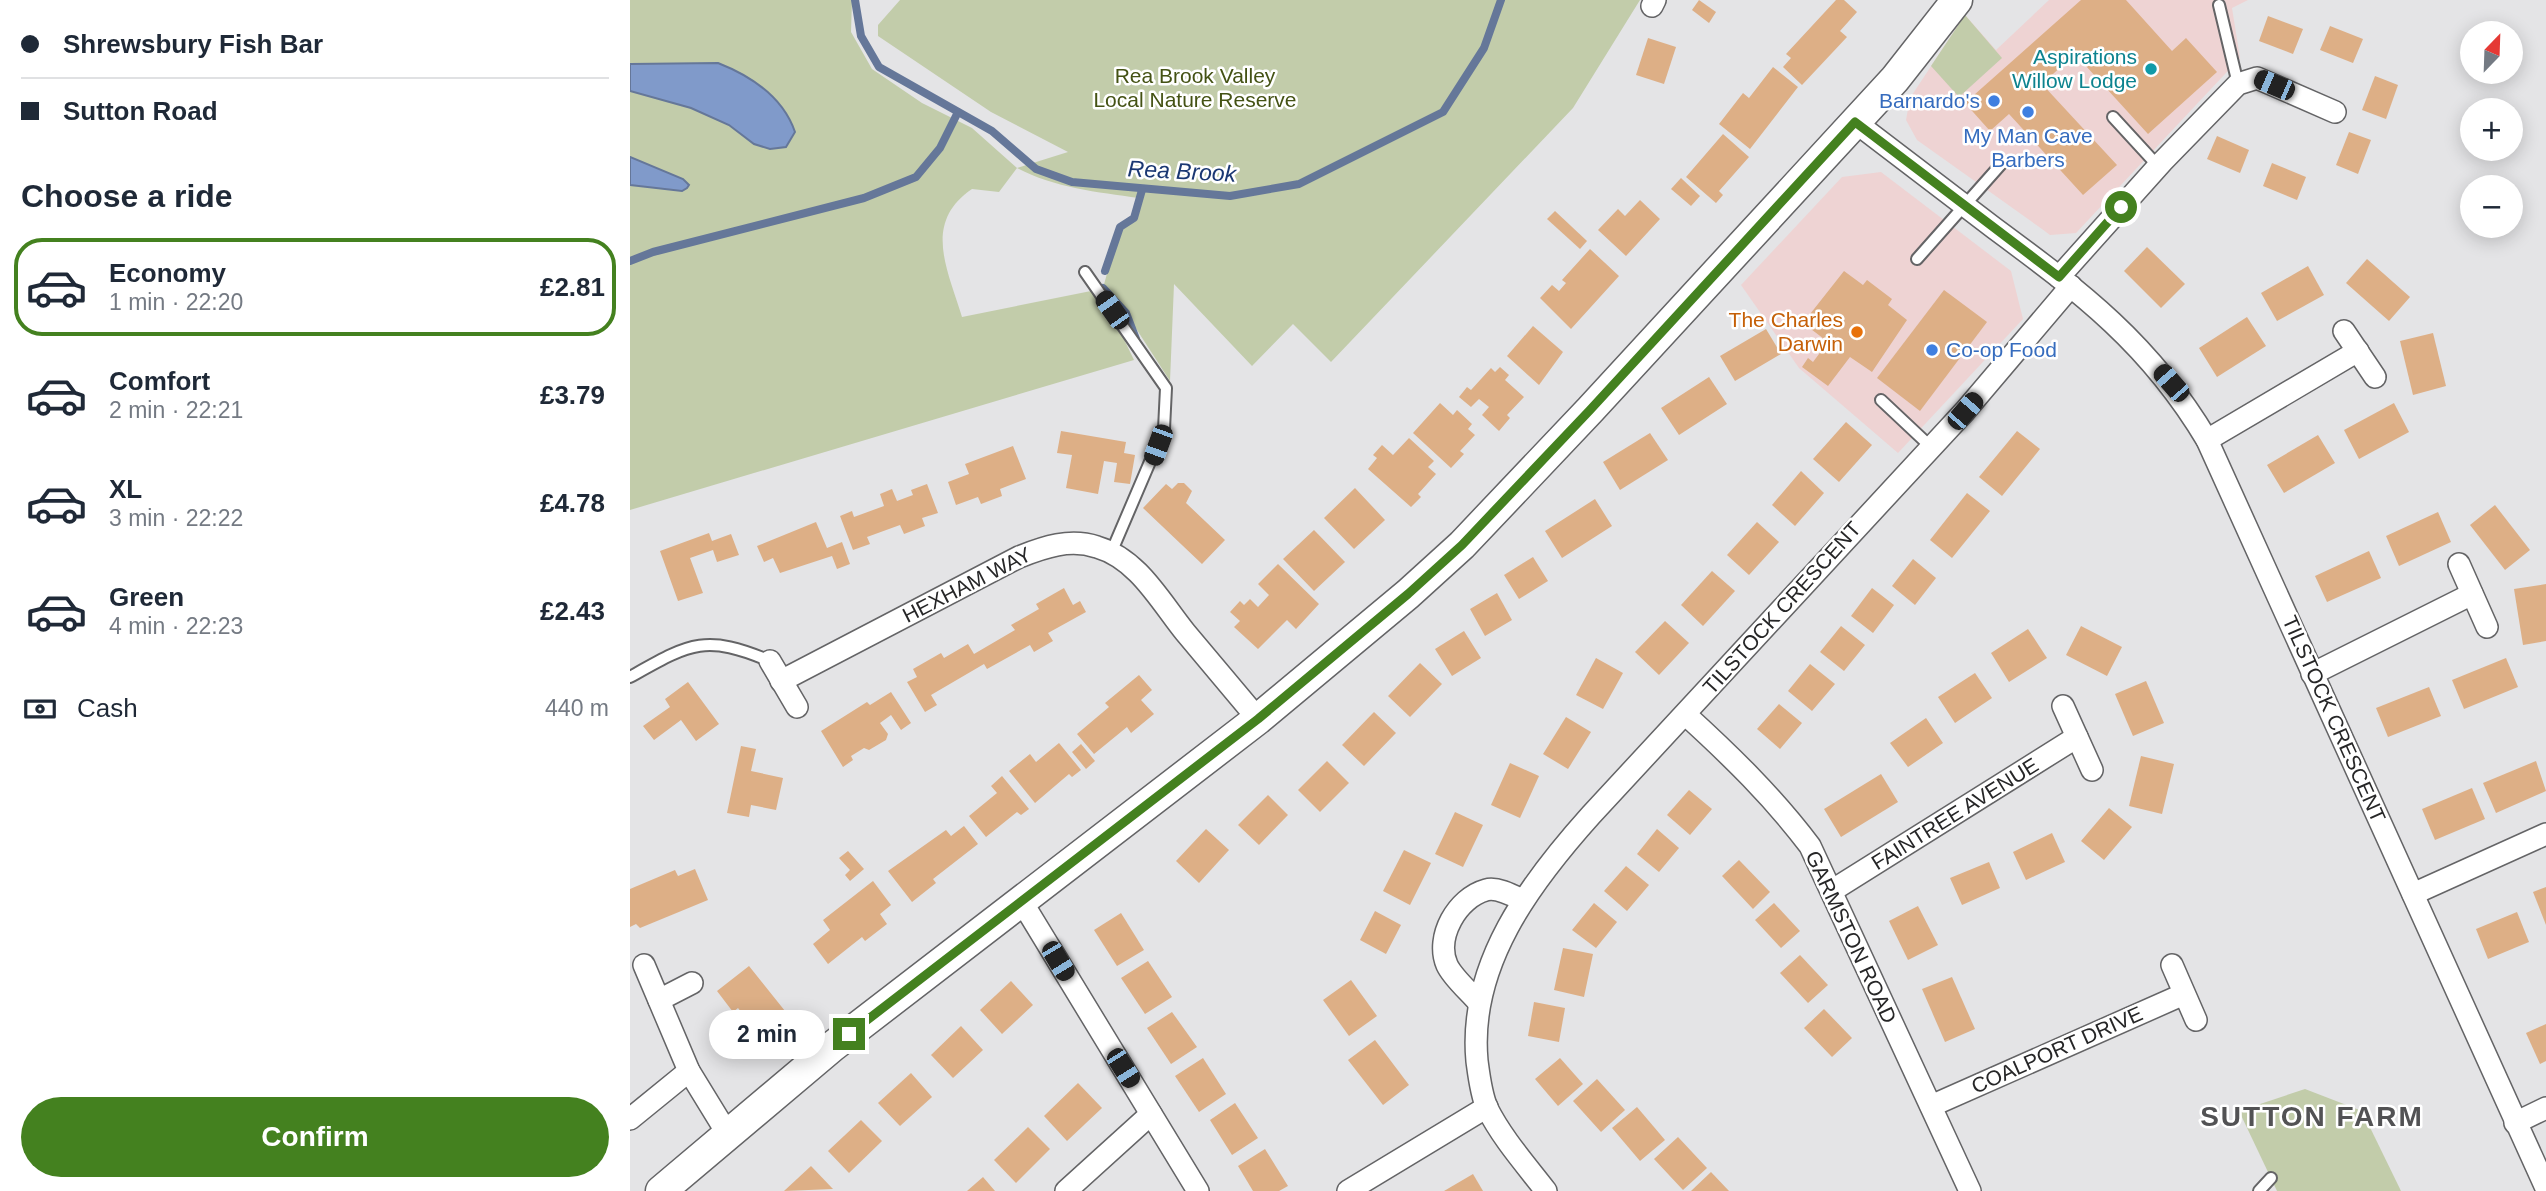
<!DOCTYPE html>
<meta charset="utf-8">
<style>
:root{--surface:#fff;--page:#f6f6f7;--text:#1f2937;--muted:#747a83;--line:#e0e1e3;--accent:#44811f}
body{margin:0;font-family:Arial,sans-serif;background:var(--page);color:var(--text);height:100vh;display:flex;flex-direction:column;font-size:26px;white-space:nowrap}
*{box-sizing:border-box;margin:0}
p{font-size:23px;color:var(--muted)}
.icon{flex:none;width:38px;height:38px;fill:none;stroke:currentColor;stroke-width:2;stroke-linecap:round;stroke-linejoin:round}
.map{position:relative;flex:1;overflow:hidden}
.drawer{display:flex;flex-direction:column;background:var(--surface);width:630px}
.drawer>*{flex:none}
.top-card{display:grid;align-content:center;height:154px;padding:0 21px;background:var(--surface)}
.needle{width:46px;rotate:23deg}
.controls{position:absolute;left:1830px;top:21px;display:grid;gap:14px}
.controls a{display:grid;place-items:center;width:63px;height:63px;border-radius:50%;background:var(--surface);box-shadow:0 4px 18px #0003;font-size:35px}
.end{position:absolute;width:32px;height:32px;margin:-16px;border:9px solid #44811f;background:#fff;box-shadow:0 0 0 4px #fff}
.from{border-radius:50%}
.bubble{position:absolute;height:49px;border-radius:24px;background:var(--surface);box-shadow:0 4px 18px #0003;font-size:23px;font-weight:600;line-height:49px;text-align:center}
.car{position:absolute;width:21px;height:42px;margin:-21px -10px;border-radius:9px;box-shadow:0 0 5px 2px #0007;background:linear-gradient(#222 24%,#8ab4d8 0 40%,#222 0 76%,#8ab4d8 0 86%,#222 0)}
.top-card b{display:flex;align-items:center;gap:24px;height:66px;font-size:26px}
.top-card b+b{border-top:2px solid var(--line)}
.top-card i{width:18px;height:18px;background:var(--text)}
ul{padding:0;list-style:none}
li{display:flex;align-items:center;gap:21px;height:98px;margin:0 14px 10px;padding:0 7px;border:4px solid transparent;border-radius:28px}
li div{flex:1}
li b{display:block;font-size:26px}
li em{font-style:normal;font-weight:600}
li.on{border-color:var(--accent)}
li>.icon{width:63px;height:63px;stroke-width:1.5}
h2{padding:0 21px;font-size:32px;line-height:84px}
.pay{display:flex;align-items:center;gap:18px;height:77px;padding:0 21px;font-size:26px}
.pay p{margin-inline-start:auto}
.action{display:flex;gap:14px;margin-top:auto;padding:14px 21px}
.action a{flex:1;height:80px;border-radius:42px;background:var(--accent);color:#fff;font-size:28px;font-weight:600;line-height:80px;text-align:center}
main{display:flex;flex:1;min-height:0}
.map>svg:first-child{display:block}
.commercial{fill:#eed3d3}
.green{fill:#c2ccaa}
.water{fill:#809aca;stroke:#657799;stroke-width:2}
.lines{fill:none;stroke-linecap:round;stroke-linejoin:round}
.stream{stroke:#657799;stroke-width:8}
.building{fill:#ddaf86}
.lane-casing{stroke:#646466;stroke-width:14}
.street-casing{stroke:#646466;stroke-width:24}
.secondary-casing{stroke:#646466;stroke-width:33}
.lane{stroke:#fff;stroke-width:10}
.street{stroke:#fff;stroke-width:21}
.secondary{stroke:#fff;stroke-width:30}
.route{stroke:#44811f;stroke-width:9}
.culture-dot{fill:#0f9aa8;stroke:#fff;stroke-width:2.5}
.shop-dot{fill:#3f7fe0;stroke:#fff;stroke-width:2.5}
.food-dot{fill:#e8710a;stroke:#fff;stroke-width:2.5}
.labels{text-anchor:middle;stroke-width:5;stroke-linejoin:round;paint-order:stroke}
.culture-label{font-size:21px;fill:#0d838f;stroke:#fff;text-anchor:end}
.park-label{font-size:21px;fill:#445214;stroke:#fff}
.shop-label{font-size:21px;fill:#366cbe;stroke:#fff;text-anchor:end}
.food-label{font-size:21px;fill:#c56008;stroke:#fff;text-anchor:end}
.street-label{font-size:21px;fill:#262627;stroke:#fff}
.water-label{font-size:23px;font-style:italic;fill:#1b3873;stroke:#fff}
.district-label{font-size:28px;font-weight:bold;letter-spacing:2px;fill:#525254;stroke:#fff}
</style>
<main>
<section class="drawer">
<div class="top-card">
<b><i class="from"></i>Shrewsbury Fish Bar</b>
<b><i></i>Sutton Road</b>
</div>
<h2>Choose a ride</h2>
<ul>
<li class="on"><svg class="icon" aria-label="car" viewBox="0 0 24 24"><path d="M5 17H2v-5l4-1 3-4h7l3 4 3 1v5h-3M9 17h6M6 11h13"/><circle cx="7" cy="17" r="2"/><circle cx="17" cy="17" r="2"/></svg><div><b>Economy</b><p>1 min · 22:20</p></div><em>£2.81</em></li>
<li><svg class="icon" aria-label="car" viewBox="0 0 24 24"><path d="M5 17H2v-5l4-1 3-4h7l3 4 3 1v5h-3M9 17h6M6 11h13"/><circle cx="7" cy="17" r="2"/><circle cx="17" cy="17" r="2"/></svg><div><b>Comfort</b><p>2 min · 22:21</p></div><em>£3.79</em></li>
<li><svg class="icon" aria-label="car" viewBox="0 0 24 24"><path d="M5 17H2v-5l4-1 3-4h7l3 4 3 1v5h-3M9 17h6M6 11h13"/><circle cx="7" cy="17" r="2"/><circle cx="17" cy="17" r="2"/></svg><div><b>XL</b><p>3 min · 22:22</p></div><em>£4.78</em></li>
<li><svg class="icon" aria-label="car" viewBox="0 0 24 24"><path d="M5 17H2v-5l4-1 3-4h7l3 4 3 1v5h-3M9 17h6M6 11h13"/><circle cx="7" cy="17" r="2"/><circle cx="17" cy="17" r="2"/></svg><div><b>Green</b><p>4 min · 22:23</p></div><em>£2.43</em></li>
</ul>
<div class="pay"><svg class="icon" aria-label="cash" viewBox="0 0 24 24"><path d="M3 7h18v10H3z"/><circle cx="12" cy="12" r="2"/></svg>Cash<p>440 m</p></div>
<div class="action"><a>Confirm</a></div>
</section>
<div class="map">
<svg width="1916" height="1191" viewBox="0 0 1916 1191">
<rect width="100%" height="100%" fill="#e4e4e6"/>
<g class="commercial">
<path d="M1419,0H1618L1602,8L1610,58L1446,233L1420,235L1412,229L1287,140L1276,120L1280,98L1335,15L1366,50Z"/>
<path d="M1251,172L1381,271L1393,319L1268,453L1169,368L1111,285L1212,177Z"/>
</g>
<g class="green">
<path d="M0,0H222L221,32L242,69L292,103L342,128L387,168L438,152L361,112L248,36V25L270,0H1010L943,108L701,362L663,324L622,366L544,284L540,381L496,313L473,288L490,227L504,218L509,198C467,192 425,188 387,168L369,192L342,189C292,223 318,270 332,317L461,291L491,333L504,360L0,510Z"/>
<path d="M1335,15L1372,58L1329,97L1301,66Z"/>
<path d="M1675,1089L1732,1111L1771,1191H1647L1609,1111Z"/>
</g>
<g class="water">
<path d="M88,63C121,76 153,97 165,132L156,147L140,149L124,144L99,125L61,108L0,91V64Z"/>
<path d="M0,157L53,179L59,185L57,188L52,191L0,185Z"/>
</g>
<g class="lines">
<g class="stream">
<path d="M225,0L231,36L249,67L362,131L406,169L442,182L600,196L669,184L813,112L854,48L871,0"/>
<path d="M0,261L23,252L234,198L286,177L310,148L328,112"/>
<path d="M475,271L490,227L504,218L512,190"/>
<path d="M473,288L496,313L506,339"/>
</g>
</g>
<g class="building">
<path d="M1069,0L1086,12L1079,23L1062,10Z"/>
<path d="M1206,0H1214L1227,12L1210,31L1217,37L1172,85L1153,67L1161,58L1156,54Z"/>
<path d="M1451,0H1496L1542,51L1556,38L1587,72L1518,134L1445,54L1412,84L1487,165L1453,195L1379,114L1360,131L1335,103Z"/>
<path d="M1638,16L1673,29L1663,54L1629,41Z"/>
<path d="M1700,26L1733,39L1723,63L1690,50Z"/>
<path d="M1018,38L1046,47L1034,84L1006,75Z"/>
<path d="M1143,67L1168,87L1120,149L1089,124L1113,93L1119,98Z"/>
<path d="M1745,76L1768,85L1756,119L1732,110Z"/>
<path d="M1719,132L1741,140L1728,174L1706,165Z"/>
<path d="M1093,134L1119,157L1089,191L1093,195L1086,203L1056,177Z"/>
<path d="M1587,136L1619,150L1610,173L1577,159Z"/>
<path d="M1642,163L1676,177L1667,200L1633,186Z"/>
<path d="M1051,178L1070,196L1061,206L1041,189Z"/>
<path d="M1010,200L1030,219L996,256L968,230L988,209L995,216Z"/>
<path d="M925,211L957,241L950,249L917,219Z"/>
<path d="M1517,247L1555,284L1531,308L1494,271Z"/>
<path d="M960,249L989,276L941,329L910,298L922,285L929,291L936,283L932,280Z"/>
<path d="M1737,259L1780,297L1759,321L1716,283Z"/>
<path d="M1678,266L1694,295L1647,321L1631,293Z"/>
<path d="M1214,271L1233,285L1237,280L1262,299L1258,305L1277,320L1242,372L1220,357L1198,386L1172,367L1178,358L1183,362L1198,342L1173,323Z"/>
<path d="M1314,290L1357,322L1290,411L1247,378Z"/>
<path d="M1617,317L1636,346L1587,377L1569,348Z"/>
<path d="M903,326L933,352L909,385L877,356Z"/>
<path d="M1136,329L1151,354L1105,381L1090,356Z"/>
<path d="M1803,333L1816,386L1783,395L1770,341Z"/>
<path d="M870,367L879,375L875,380L894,397L877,415L880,418L869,431L852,415L859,407L849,399L841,407L829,397L837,387L841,390L861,368L865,372Z"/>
<path d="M1079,377L1097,404L1049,435L1031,408Z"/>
<path d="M810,403L823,415L827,410L842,424L838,429L845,435L830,451L834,454L821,468L783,433Z"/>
<path d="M1764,403L1779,432L1729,459L1714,430Z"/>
<path d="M1216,422L1242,445L1209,482L1183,459Z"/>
<path d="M431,431L496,442L494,453L505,455L500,484L484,482L487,463L474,461L468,494L436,488L442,455L427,453Z"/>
<path d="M1387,431L1410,449L1372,496L1349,477Z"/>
<path d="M1020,433L1038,460L990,490L973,462Z"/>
<path d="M1688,435L1705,463L1654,493L1637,465Z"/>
<path d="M779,438L804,461L798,467L806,474L788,494L791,497L781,507L738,469L747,458L743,455L752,445L763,455Z"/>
<path d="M383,446L396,479L370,489L372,496L351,504L348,497L326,505L318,482L339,474L335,464Z"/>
<path d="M1171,471L1194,493L1165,526L1142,505Z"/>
<path d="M548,483H554L562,491L556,503L595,540L572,564L513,508L536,484L542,489Z"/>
<path d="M297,484L308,513L292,518L295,526L274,534L270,525L237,537L240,544L223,550L210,516L222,511L224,517L254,506L250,494L262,489L267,501L283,495L281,490Z"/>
<path d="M725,488L755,520L724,549L694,518Z"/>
<path d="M1337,493L1360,511L1322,558L1300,540Z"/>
<path d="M965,499L982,526L932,558L915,531Z"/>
<path d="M1865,505L1900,550L1875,570L1840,525Z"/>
<path d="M1808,512L1821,542L1769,566L1756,536Z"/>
<path d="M186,522L197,548L212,542L220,564L207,569L202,556L150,573L143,558L134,562L127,546Z"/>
<path d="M1127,522L1149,542L1119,575L1097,555Z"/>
<path d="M684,530L715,562L684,591L653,559Z"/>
<path d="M79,533L82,541L101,534L109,555L87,562L83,550L60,558L73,593L48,601L30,551Z"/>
<path d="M1739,551L1751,578L1697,602L1685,576Z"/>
<path d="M903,557L918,581L889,599L874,575Z"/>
<path d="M1283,559L1306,578L1285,605L1262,586Z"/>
<path d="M648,564L689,604L666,629L657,620L628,649L604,627L610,621L600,612L610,601L614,605L620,599L628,607L639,595L628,584Z"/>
<path d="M1082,571L1105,591L1073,626L1051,605Z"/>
<path d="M1916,584V641L1893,645L1884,589Z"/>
<path d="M434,588L443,605L450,601L456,612L418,633L423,641L404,652L400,645L357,669L354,664L301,695L307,705L295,712L277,682L287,677L283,669L311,653L314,658L338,644L344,654L385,630L381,625L409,609L406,604Z"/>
<path d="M1242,588L1264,605L1243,633L1221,616Z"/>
<path d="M867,593L882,620L855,636L840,609Z"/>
<path d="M1035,621L1059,643L1029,675L1005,652Z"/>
<path d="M1211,626L1235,645L1214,671L1190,652Z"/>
<path d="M1451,626L1492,647L1477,676L1436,655Z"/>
<path d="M1398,629L1417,658L1379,682L1361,653Z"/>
<path d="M834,631L851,658L822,676L805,649Z"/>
<path d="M966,658L993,673L973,709L946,695Z"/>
<path d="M1876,658L1888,687L1834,709L1822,680Z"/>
<path d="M790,663L812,684L780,717L758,696Z"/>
<path d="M1180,664L1205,684L1182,711L1158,691Z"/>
<path d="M1345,673L1362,698L1325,723L1308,697Z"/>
<path d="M509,675L522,690L511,700L524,714L501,733L497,727L464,754L447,734L479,707L475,703Z"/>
<path d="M1516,681L1534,723L1503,736L1485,694Z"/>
<path d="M58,682L89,724L66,741L51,720L24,740L13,726L40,707L35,699Z"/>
<path d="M1799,687L1811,716L1758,737L1746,708Z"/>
<path d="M261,692L281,723L271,730L261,715L250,723L258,734L256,740L239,750L234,748L221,756L223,760L213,767L191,731L237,702L240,705Z"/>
<path d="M1149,704L1172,723L1150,749L1127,729Z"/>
<path d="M744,712L766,733L734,766L712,745Z"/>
<path d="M936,717L961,732L938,769L913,754Z"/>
<path d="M1296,718L1313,743L1278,767L1260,743Z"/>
<path d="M429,743L451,770L442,777L439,774L405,803L379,771L400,754L406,762Z"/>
<path d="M451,744L465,761L456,769L442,752Z"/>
<path d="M111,746L126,749L121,771L153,778L146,810L121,805L119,817L97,813Z"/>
<path d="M1511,756L1544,764L1532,814L1499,806Z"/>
<path d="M697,761L719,783L690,812L668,790Z"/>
<path d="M1906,761L1916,791L1866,813L1853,783Z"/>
<path d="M880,763L909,776L890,818L861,805Z"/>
<path d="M1251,774L1268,802L1211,837L1194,809Z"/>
<path d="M372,776L399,809L391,815L387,812L356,837L339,816L367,793L361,786Z"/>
<path d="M1842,788L1855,819L1805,840L1792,809Z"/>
<path d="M1059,790L1082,809L1060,835L1037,815Z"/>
<path d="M638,795L658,815L629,845L608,825Z"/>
<path d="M1479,808L1502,827L1474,860L1451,841Z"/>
<path d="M825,812L853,825L833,867L805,854Z"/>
<path d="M334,826L348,844L303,879L306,883L282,902L258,871L316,830L321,836Z"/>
<path d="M576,829L599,850L569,883L546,861Z"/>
<path d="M1027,829L1049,848L1029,872L1007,854Z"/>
<path d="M1422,833L1435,862L1396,880L1383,852Z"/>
<path d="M774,850L801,863L780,905L753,891Z"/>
<path d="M218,851L234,869L220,881L215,875L220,870L209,858Z"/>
<path d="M1109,860L1140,892L1123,909L1092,876Z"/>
<path d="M1359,862L1370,888L1332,905L1320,878Z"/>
<path d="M996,866L1019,885L997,911L974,891Z"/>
<path d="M65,869L78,900L10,928L6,924L0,927V889L45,870L48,876Z"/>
<path d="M243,881L261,905L250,914L257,924L235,941L232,937L198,964L183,944L200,930L193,920Z"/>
<path d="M1916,887V925L1903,892Z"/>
<path d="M964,903L987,922L966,948L942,930Z"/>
<path d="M1144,903L1170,931L1151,948L1125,920Z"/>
<path d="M1288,906L1308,945L1278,960L1259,921Z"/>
<path d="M745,911L771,925L756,954L730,940Z"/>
<path d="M1887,912L1899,942L1858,959L1846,929Z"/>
<path d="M491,913L514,950L487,966L464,930Z"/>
<path d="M933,948L963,954L954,997L924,990Z"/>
<path d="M1170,955L1198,985L1178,1003L1150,973Z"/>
<path d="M518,961L542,997L515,1014L491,978Z"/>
<path d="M119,966L155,1011L127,1032L108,1008L103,1012L87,991Z"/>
<path d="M1322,977L1345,1029L1315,1042L1292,989Z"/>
<path d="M721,980L747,1016L719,1036L693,1000Z"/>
<path d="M381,981L403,1005L372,1034L350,1010Z"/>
<path d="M904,1002L935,1008L929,1042L898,1036Z"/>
<path d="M1194,1009L1222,1038L1202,1057L1174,1028Z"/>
<path d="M542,1012L567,1047L541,1064L517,1028Z"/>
<path d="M1916,1024V1061L1910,1064L1896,1033Z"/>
<path d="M331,1026L353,1050L323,1078L301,1055Z"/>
<path d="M745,1040L779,1085L753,1105L718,1060Z"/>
<path d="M573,1058L596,1094L569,1112L545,1076Z"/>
<path d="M930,1058L953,1084L928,1106L905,1079Z"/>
<path d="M281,1073L302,1097L270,1126L248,1103Z"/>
<path d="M967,1079L995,1110L971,1132L943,1101Z"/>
<path d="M448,1083L472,1108L437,1141L414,1116Z"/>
<path d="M605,1103L628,1138L602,1155L580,1120Z"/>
<path d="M1007,1107L1035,1140L1010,1161L982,1128Z"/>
<path d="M231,1120L252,1141L219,1173L198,1151Z"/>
<path d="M398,1127L420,1149L386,1183L364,1160Z"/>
<path d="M1048,1137L1077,1168L1053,1190L1024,1159Z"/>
<path d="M635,1149L658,1186L649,1191H623L608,1166Z"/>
<path d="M181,1166L203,1189L154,1191Z"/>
<path d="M1081,1172L1099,1191H1061Z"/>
<path d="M843,1174L853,1191H814Z"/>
<path d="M353,1177L365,1191H337Z"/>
</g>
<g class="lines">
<g class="lane-casing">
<g id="lane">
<path d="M1589,5L1608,84"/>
<path d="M1483,117L1528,166"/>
<path d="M1287,259L1373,162"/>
<path d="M455,272L536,388L534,429L481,553"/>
<path d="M1251,400L1301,447"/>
<path d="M0,677C59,644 74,633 140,661"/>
<path d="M1629,1191L1641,1178"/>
</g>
</g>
<g class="street-casing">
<g id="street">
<path d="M1022,6L1025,0"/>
<path d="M1225,122C1271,157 1318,193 1364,228C1452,293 1520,344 1577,440L1916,1188"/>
<path d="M1429,277L1532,162L1608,84L1627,78L1705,112"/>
<path d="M1714,331L1745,377"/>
<path d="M1577,440L1728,351"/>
<path d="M1829,564L1857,627"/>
<path d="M140,661L167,707"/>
<path d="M1682,674L1842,594"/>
<path d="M151,681L389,557C414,547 440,538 467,547C508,559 530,601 555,632C579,661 604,690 628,719"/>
<path d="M1433,706L1462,770"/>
<path d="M1056,715C1101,756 1143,797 1180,846L1340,1191"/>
<path d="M1203,890L1447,737"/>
<path d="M1783,894L1916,834"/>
<path d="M392,902L568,1191"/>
<path d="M14,965L59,1071L97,1133"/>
<path d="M1542,965L1566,1020"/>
<path d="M29,1000L62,983"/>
<path d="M849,1003C839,991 823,978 817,965C805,937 827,898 856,890C867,887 882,895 892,900"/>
<path d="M1301,1106L1554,994"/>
<path d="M0,1119L59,1071"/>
<path d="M1885,1123L1916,1108"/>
<path d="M436,1191L521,1114"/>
<path d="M718,1191L857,1107"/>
<path d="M916,1191C896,1165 872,1138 857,1108C851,1094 849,1076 847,1061C838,965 900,883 961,815L1335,411L1441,286"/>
</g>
</g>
<g class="secondary-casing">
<path id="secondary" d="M31,1191L203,1046L628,719L778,594L832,545L960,410L1265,79L1327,0"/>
</g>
<use href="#lane" class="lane"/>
<use href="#street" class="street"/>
<use href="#secondary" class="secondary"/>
</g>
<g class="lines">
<path class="route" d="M219,1034L628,719L778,594L832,545L960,410L1225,122L1429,277L1491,207"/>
</g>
<circle class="culture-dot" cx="1521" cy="69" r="7"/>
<g class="shop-dot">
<circle cx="1364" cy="101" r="7"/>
<circle cx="1398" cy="112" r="7"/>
<circle cx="1302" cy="350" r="7"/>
</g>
<circle class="food-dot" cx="1227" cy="332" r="7"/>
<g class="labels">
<g class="culture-label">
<text x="1507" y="64">Aspirations<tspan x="1507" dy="24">Willow Lodge</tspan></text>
</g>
<g class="park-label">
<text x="565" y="83">Rea Brook Valley<tspan x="565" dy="24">Local Nature Reserve</tspan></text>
</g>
<g class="shop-label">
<text x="1350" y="108">Barnardo's</text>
<text x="1398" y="143" text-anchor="middle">My Man Cave<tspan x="1398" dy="24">Barbers</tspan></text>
<text x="1316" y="357" text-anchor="start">Co-op Food</text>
</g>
<g class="food-label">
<text x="1213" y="327">The Charles<tspan x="1213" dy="24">Darwin</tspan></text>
</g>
<g class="street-label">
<text transform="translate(337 585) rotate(-27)" y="7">HEXHAM WAY</text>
<text transform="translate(1152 608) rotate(-48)" y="7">TILSTOCK CRESCENT</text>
<text transform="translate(1704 719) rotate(66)" y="7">TILSTOCK CRESCENT</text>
<text transform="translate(1325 814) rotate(-32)" y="7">FAINTREE AVENUE</text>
<text transform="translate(1221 937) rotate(65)" y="7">GARMSTON ROAD</text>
<text transform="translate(1427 1050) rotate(-24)" y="7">COALPORT DRIVE</text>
</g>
<g class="water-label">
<text transform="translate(552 171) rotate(3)" y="8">Rea Brook</text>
</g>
<g class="district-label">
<text x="1682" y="1126">SUTTON FARM</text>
</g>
</g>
</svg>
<div class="controls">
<a><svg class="needle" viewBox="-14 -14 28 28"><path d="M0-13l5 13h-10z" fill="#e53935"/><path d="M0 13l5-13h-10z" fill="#747a83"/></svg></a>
<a>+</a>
<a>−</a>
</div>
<i class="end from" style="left:1491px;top:207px"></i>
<i class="end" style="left:219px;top:1034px"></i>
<div class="bubble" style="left:79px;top:1010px;width:116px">2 min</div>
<i class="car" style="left:1644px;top:85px;rotate:293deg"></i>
<i class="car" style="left:482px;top:310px;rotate:325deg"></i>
<i class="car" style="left:1541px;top:383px;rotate:319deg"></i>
<i class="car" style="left:1335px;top:411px;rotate:41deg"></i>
<i class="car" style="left:528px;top:445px;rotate:200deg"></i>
<i class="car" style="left:428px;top:961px;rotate:149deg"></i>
<i class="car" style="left:493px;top:1068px;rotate:148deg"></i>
</div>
</main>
